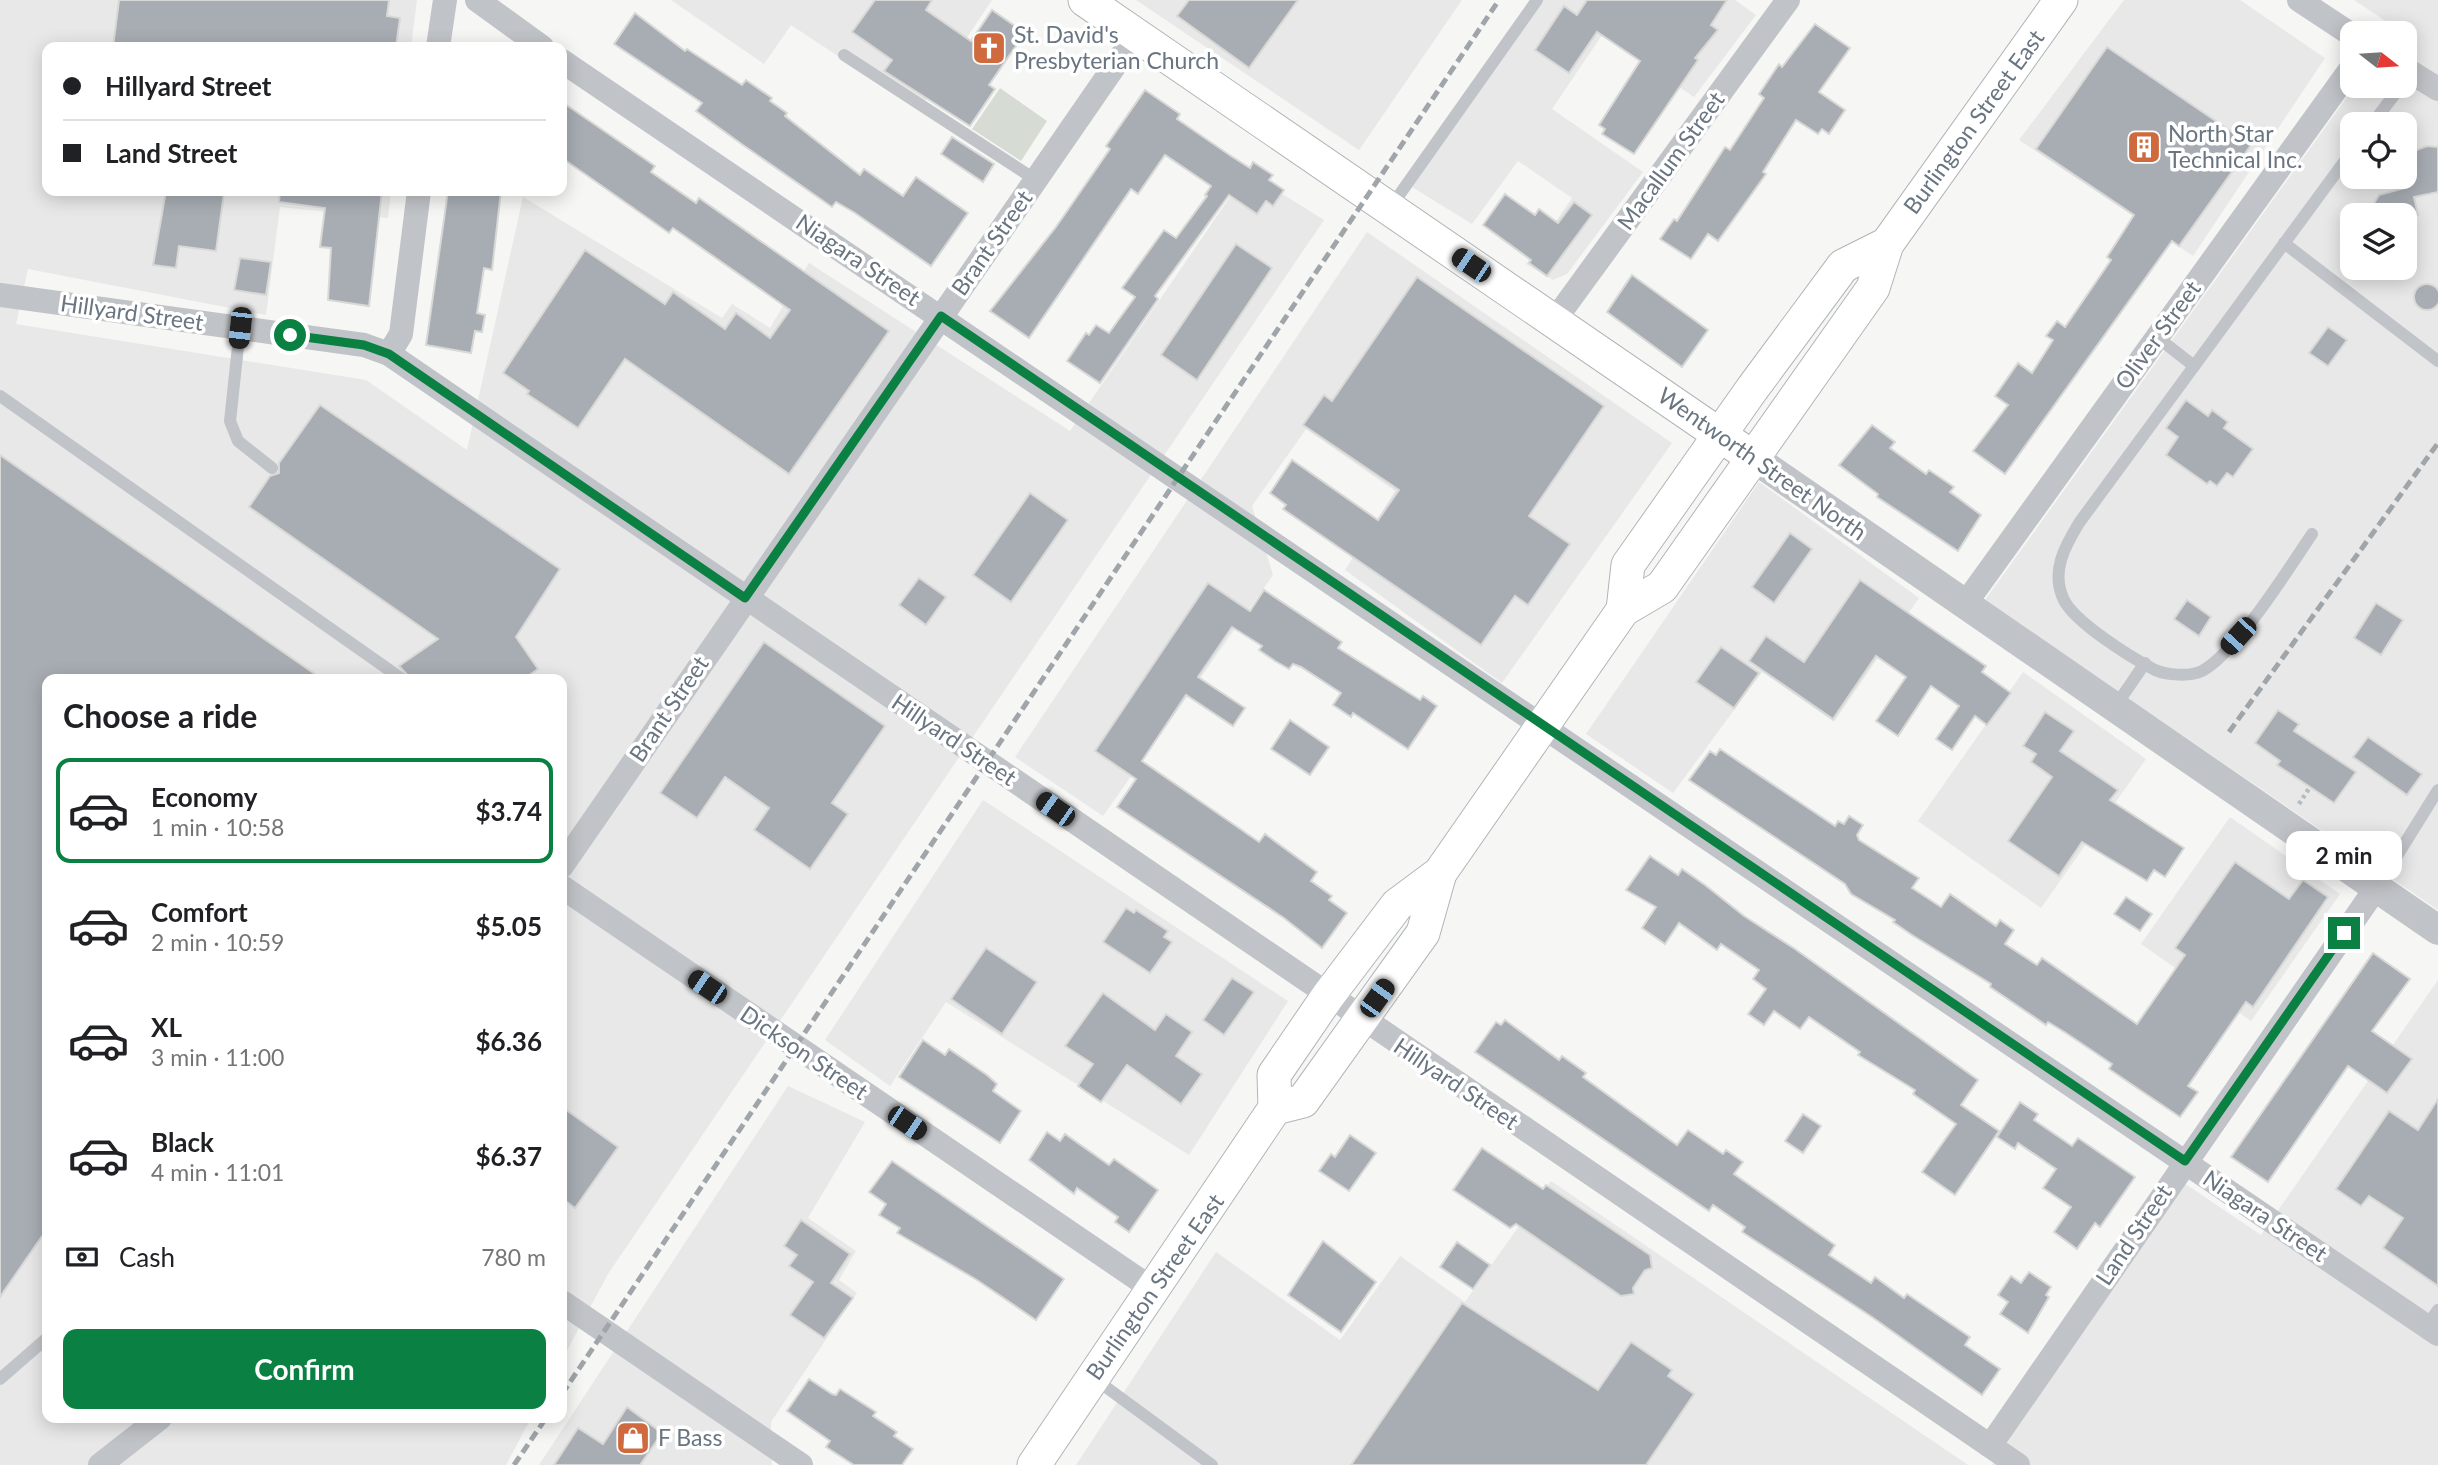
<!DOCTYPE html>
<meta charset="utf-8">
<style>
:root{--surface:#fff;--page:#f2f2f2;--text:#202124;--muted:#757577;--line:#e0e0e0;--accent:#0b8043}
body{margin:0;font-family:Lato,sans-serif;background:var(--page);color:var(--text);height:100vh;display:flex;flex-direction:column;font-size:26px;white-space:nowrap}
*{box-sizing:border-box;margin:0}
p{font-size:23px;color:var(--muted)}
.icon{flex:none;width:38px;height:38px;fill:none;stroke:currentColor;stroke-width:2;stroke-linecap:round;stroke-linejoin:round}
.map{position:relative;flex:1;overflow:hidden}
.details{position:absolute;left:42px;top:674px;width:525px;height:749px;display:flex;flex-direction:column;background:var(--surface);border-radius:14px;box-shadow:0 4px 18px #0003}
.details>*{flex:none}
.hud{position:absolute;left:42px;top:42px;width:525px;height:154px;border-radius:14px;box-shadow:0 4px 18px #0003;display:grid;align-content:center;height:154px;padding:0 21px;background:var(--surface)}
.needle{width:46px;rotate:107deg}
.tools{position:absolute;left:2340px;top:21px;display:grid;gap:14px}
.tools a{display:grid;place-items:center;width:77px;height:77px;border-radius:14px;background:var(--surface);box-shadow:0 4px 18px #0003;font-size:35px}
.end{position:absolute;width:32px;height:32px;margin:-16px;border:9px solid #0b8043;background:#fff;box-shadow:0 0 0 4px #fff}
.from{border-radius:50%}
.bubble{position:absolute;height:49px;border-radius:14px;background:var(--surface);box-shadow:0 4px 18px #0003;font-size:23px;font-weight:700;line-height:49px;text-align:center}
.car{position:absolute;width:21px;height:42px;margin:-21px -10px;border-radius:9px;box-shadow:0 0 5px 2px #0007;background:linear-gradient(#222 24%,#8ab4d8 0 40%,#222 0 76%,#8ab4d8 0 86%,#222 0)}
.hud b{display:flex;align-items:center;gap:24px;height:66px;font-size:26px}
.hud b+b{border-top:2px solid var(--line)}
.hud i{width:18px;height:18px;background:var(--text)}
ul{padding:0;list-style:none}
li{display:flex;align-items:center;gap:21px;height:105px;margin:0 14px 10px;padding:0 7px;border:4px solid transparent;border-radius:14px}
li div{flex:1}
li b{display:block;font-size:26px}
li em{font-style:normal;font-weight:700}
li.on{border-color:var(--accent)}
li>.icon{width:63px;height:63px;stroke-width:1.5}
h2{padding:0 21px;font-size:32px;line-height:84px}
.pay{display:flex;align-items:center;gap:18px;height:77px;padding:0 21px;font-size:26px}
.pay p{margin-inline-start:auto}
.action{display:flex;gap:14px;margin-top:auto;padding:14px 21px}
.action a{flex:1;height:80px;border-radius:14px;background:var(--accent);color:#fff;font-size:28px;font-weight:700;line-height:80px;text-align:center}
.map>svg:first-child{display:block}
.built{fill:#e7e8e7;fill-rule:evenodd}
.green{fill:#d6dbd4}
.building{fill:#a7adb3;stroke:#d8d8d7;stroke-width:2}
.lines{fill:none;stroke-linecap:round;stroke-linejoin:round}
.secondary-casing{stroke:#b1b5b9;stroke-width:35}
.path{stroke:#b8bbbd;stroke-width:4.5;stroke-dasharray:3.5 3.5;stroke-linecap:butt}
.service{stroke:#c0c3c7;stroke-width:12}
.minor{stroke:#c0c3c7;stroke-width:24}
.tertiary{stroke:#c0c3c7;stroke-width:30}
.secondary{stroke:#fff;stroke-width:33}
.rail{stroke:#a0a5aa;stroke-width:5;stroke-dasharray:10 5;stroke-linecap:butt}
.route{stroke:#0b8043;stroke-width:9}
.labels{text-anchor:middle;stroke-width:7;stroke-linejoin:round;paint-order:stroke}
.poi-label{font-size:23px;fill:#697581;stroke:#fff;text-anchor:start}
.street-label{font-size:23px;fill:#697581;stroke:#fff}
</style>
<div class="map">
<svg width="2438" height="1465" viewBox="0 0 2438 1465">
<rect width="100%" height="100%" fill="#f6f7f4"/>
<g class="built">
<path d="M0,0H417L411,47H47V191H391L388,218L280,207L266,315L28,269L16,324L366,380L467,450L523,197L722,318L732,304L770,328L809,263L1070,431L1247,172L1324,220L608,1274L562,1360V679H47V1418H531L506,1465H0Z"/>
<path d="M671,0H992L919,110L791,25L764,64Z"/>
<path d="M1136,0H1462L1359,150Z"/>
<path d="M1543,0H1735L1756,15L1694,97L1602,35L1552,109L1643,172L1567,274L1553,280L1526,264L1572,198L1518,161L1472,224L1412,187Z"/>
<path d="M2124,0H2240L2325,58L2193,256L2019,140Z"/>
<path d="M2354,0H2438V910L1985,600L2355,86H2404V33H2392L2396,28ZM2352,124H2404V177H2352ZM2352,215H2404V268H2352Z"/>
<path d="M1367,232L1672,443L1502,683L1345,570L1395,491L1306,429L1252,506L1273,575L1103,816L1015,757Z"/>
<path d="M1759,482L1919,598L1834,722L1762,672L1673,793L1586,734Z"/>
<path d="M2023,672L2146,759L2041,908L1918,821Z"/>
<path d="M983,800L1288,1001L1189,1155L946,1002L890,1086L825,1040Z"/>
<path d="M2230,817L2340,894L2251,1021L2141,944Z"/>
<path d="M2438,980V1465H1992L2184,1183L2261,1235Z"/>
<path d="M788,1086L865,1122L808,1218L856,1251L839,1280L857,1293L771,1422L772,1465H539Z"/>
<path d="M1551,1181L1968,1465H1076L1216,1252L1340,1340L1400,1256L1465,1302Z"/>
</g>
<path class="green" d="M1000,88L1047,121L1021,161L972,129Z"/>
<g class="building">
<path d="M119,0H389L387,16L400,18L396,47H113Z"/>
<path d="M875,0H932L926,10L971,41L992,10L1025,33L989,85L995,89L970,126L884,71L892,60L852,32Z"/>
<path d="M1189,0H1298L1249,68L1177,16Z"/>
<path d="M1587,0H1727L1711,25L1718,30L1695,58L1698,60L1634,154L1602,134L1605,129L1599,125L1640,61L1597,32L1569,73L1535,50L1564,6L1577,15Z"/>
<path d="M635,13L685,51L687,49L742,85L746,80L772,98L770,101L787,113L785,116L860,175L864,169L903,196L916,177L968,213L931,266L855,213L836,202L832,207L743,145L696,111L702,103L614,44Z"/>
<path d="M1815,24L1850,48L1819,92L1845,110L1829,134L1822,129L1818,134L1796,120L1763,172L1766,174L1718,241L1708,234L1691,259L1660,239L1674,219L1677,221L1725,147L1730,150L1764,98L1759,94L1779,64L1782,67Z"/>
<path d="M2107,47L2251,145L2179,246L2172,241L2005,474L1973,451L2008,405L1995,396L2018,363L2032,373L2053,340L2046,336L2057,321L2065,327L2111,260L2107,257L2134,215L2036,149Z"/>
<path d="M1145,90L1180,114L1177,119L1231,156L1250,168L1253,162L1273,175L1269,180L1284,190L1273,206L1266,201L1257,214L1229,195L1155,296L1158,299L1100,383L1067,361L1086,333L1089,335L1096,325L1109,333L1135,297L1122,288L1164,230L1176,238L1207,196L1205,195L1211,186L1165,155L1138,194L1131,189L1029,338L990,311L1056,227L1110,149L1106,146Z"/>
<path d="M562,102L655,166L651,172L696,203L699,198L889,331L789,474L625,359L578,428L527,394L529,391L503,373L585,250L665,304L673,292L725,329L736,313L770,338L790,310L673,228L669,233L562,158Z"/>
<path d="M952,137L994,164L983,182L941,154Z"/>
<path d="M2427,146L2438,147V192L2414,197L2418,215H2367L2379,195L2408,187L2405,163L2414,151Z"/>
<path d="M166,191L224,193L216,251L179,246L176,268L153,265Z"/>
<path d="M280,191H382L369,306L328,300L331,248L320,247L325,208L279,202Z"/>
<path d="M448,191H501L492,270L484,268L477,313L485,315L482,332L475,331L471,353L426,345Z"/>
<path d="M1505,194L1535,215L1539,209L1558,223L1574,202L1592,215L1547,276L1529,263L1531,260L1483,225Z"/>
<path d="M1236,244L1272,268L1197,380L1161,355Z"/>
<path d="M240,258L271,262L266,295L234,290Z"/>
<path d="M1632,275L1708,330L1682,367L1607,312Z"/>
<path d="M1417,277L1604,406L1529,516L1570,544L1528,605L1515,596L1481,645L1283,509L1286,505L1270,493L1292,460L1378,520L1399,490L1303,425L1324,395L1332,401Z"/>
<circle cx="2427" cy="297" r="13"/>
<path d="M2328,327L2347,340L2328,366L2309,353Z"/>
<path d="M2186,400L2208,416L2212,410L2228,422L2224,428L2253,449L2233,477L2227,473L2217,486L2210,481L2207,484L2166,455L2178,437L2166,428Z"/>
<path d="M320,405L560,569L516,637L538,669L524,679H411L399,666L438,639L249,507L270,476L279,473V463Z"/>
<path d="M1872,425L1895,442L1890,448L1926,474L1929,470L1954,487L1950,492L1981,515L1958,551L1877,497L1878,494L1839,465Z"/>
<path d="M0,455L322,679H47V1229L0,1297Z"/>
<path d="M1030,493L1068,520L1011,602L973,575Z"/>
<path d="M1790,533L1812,549L1774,603L1752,587Z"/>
<path d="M919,578L946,597L926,625L899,605Z"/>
<path d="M1860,580L1986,666L1982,672L2011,693L1987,725L1975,716L1952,750L1936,739L1959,706L1931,686L1898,736L1876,721L1906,677L1876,656L1833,719L1749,661L1766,636L1804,662Z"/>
<path d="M1208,583L1250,611L1264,590L1342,642L1338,648L1420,700L1423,696L1437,706L1408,749L1353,713L1351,717L1333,705L1341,693L1301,667L1293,664L1289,669L1275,661L1259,650L1262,646L1232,627L1198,677L1245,708L1233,726L1186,695L1142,761L1259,842L1265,834L1317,872L1311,881L1332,896L1329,900L1347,913L1322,948L1284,918L1117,807L1136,779L1095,751Z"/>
<path d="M2187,600L2211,617L2199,636L2174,619Z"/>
<path d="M2376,603L2403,620L2381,655L2354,638Z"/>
<path d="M764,642L885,726L832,803L848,814L810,869L754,830L769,808L725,777L697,818L660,793Z"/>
<path d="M1721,647L1759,673L1734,708L1696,682Z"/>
<path d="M2278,710L2299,724L2294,731L2356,772L2334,803L2277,765L2280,761L2255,743Z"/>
<path d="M2045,712L2074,731L2060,751L2118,790L2110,800L2184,848L2165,877L2154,870L2147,881L2082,842L2059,876L2008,841L2052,777L2031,762L2036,754L2023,746Z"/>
<path d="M1290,720L1329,747L1310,775L1271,749Z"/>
<path d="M2368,737L2422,774L2407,795L2353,757Z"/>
<path d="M1720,749L1835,826L1838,821L1844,824L1849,816L1863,825L1857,835L1859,840L1919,878L1912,888L1941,907L1950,894L1996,926L2000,920L2014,930L2005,944L2037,965L2042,958L2137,1024L2185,955L2175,948L2235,862L2289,899L2303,880L2328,897L2253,1007L2246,1002L2188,1086L2198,1092L2180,1117L2109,1069L2112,1064L2066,1033L2048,1022L2046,1025L1990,987L1991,984L1912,935L1893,922L1895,920L1851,894L1845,884L1689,780L1710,751L1716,755Z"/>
<path d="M1650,856L1678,875L1682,869L1705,885L1744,916L1795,949L1978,1080L1961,1105L1999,1131L1955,1195L1922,1172L1956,1124L1913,1094L1915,1090L1858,1055L1860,1052L1809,1017L1800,1029L1774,1011L1764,1025L1748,1014L1766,989L1753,979L1759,970L1721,944L1717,950L1679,923L1665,944L1642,928L1656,907L1626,890Z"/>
<path d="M2126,897L2152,914L2140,931L2114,914Z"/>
<path d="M1126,908L1134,913L1136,910L1168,931L1164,937L1172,942L1150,973L1103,942Z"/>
<path d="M986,948L1037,982L1002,1034L951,999Z"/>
<path d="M2373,953L2410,979L2372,1031L2412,1059L2387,1093L2348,1066L2268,1182L2231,1157Z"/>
<path d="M1232,978L1254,992L1224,1035L1203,1020Z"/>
<path d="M1103,993L1155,1030L1166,1014L1192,1032L1176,1056L1202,1074L1181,1104L1127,1065L1101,1102L1078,1086L1093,1064L1065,1046Z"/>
<path d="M1505,1020L1559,1060L1562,1056L1586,1073L1583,1077L1677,1145L1688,1130L1723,1154L1726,1150L1743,1162L1734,1174L1835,1245L1829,1255L1871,1283L1875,1277L1904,1298L1907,1294L1970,1337L1965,1345L2000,1369L1982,1395L1872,1317L1742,1232L1745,1227L1713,1205L1709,1211L1475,1052L1496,1022L1501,1025Z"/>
<path d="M923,1040L945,1055L949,1049L987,1075L997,1084L993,1091L1021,1111L1000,1143L899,1077Z"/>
<path d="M2438,1099V1286L2383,1248L2403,1218L2369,1196L2361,1206L2336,1189L2389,1111L2418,1130Z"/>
<path d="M2020,1102L2038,1114L2034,1120L2072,1146L2078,1138L2135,1177L2100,1227L2095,1223L2077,1249L2054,1232L2071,1207L2043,1188L2056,1169L2018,1143L2015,1149L1997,1137Z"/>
<path d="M562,1107L618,1147L575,1208L562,1198Z"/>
<path d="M1803,1114L1821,1126L1803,1153L1785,1141Z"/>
<path d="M1047,1132L1060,1141L1065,1134L1109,1165L1114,1159L1158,1190L1129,1232L1115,1222L1118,1217L1077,1188L1074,1194L1029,1160Z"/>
<path d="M1350,1135L1376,1153L1349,1191L1319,1171L1331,1154L1335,1157Z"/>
<path d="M1482,1148L1543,1189L1546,1185L1650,1255L1652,1268L1645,1270L1633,1288L1634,1294L1621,1296L1516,1224L1510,1228L1453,1190Z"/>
<path d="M892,1161L1064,1279L1036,1320L977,1280L897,1233L900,1228L879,1215L886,1204L869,1192Z"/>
<path d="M801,1220L850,1254L831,1283L853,1298L824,1338L790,1315L813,1282L789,1266L797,1255L784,1246Z"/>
<path d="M1323,1241L1376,1282L1341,1332L1288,1295Z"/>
<path d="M1457,1242L1490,1265L1473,1289L1440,1267Z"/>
<path d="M2029,1272L2051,1287L2046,1295L2049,1297L2028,1333L2000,1314L2008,1302L1998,1295L2011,1276L2021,1283Z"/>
<path d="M1462,1303L1598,1390L1631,1342L1672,1370L1668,1376L1694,1394L1646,1465H1351Z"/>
<path d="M809,1379L832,1394L836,1395L840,1389L876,1412L873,1416L897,1432L894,1436L913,1449L902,1465H854L826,1447L830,1441L787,1411Z"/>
<path d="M627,1407L662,1433L640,1465H554L578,1428L603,1444Z"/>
</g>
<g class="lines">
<g class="secondary-casing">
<g id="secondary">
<path d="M1085,0L1752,457"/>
<path d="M1623,610L1628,565L1752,389L1843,266L1887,244"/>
<path d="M1275,1108L1303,1101L1423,933L1440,873"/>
<path d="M1034,1465L1275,1108L1274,1075L1328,996L1397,905L1440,873L1623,610L1662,587L1873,288L1887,244L2061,0"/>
</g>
</g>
<path class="path" d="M2299,804L2310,787"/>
<g class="service">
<path d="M844,55L1036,180"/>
<path d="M2372,124L2401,86"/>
<path d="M1390,208L1537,0"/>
<path d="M2284,243L2438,361"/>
<path d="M240,328L230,421L238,441L272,468"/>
<path d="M2157,337L2194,366"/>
<path d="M0,396L402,679"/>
<path d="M2312,534C2289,568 2236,653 2202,671C2190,677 2166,675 2155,670C2132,658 2072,621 2063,598C2051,571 2065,546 2079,523L2352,151"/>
<path d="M2115,707L2145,663"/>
<path d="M2377,888L2438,790"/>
<path d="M2427,1326L2438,1310"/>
<path d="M0,1379L47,1338"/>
<path d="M1095,1379L1212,1465"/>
</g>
<g class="minor">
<path d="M477,0L542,47"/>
<path d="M2299,0L2352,35"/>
<path d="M438,47L445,0"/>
<path d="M562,61L2438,1334"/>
<path d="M2404,68L2438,89"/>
<path d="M0,295L364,345L389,354L2018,1465"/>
<path d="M1554,321L1788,0"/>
<path d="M389,354L401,334L419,191"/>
<path d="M1965,604L2352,67"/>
<path d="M562,866L1136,35"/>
<path d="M562,887L1151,1288"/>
<path d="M562,1302L801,1465"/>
<path d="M1990,1446L2376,888"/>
<path d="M100,1465L160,1418"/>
</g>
<path class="tertiary" d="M1752,457L2438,930"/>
<use href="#secondary" class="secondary"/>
<g class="rail">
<path d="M2229,732L2438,443"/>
<path d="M562,1394L1499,0"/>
<path d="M514,1465L546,1418"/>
</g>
</g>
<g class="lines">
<path class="route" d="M290,335L364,345L389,354L745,598L941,316L2185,1161L2344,933"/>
</g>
<defs>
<g id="church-square" transform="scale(1.75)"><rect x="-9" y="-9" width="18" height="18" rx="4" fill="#ce6a3d" stroke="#fff"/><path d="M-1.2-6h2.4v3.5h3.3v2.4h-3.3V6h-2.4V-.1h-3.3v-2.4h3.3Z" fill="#fff"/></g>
<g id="building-square" transform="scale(1.75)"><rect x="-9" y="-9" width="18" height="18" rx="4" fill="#ce6a3d" stroke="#fff"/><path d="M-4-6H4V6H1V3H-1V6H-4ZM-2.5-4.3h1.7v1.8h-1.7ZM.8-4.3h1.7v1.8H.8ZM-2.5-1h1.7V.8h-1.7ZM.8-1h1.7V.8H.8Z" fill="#fff"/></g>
<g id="shop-square" transform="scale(1.75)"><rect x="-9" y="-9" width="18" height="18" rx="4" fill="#ce6a3d" stroke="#fff"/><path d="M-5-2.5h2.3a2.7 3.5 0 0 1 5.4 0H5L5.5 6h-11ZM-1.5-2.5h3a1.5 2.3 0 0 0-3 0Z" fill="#fff"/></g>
</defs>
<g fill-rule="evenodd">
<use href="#church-square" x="989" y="48"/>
<use href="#building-square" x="2144" y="147"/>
<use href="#shop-square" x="633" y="1438"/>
</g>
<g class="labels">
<g class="poi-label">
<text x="1014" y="43">St. David's<tspan x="1014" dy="26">Presbyterian Church</tspan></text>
<text x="2168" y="142">North Star<tspan x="2168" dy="26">Technical Inc.</tspan></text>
<text x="658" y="1446">F Bass</text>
</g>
<g class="street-label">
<text transform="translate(1974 122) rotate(-54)" y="8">Burlington Street East</text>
<text transform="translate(1671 161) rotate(-54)" y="8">Macallum Street</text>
<text transform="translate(992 243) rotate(-55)" y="8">Brant Street</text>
<text transform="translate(858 260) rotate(34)" y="8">Niagara Street</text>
<text transform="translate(132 313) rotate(8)" y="8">Hillyard Street</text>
<text transform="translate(2158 335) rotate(-54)" y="8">Oliver Street</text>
<text transform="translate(1762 464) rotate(35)" y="8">Wentworth Street North</text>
<text transform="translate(669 709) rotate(-56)" y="8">Brant Street</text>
<text transform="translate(954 740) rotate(34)" y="8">Hillyard Street</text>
<text transform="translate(804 1053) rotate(34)" y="8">Dickson Street</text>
<text transform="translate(1456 1084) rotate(34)" y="8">Hillyard Street</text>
<text transform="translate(2265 1216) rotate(34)" y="8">Niagara Street</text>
<text transform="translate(2134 1235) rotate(-56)" y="8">Land Street</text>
<text transform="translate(1155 1287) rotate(-55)" y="8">Burlington Street East</text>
</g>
</g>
</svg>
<div class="tools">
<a><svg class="needle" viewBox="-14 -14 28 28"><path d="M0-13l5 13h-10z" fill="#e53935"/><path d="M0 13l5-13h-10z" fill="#757577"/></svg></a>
<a><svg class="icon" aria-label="locate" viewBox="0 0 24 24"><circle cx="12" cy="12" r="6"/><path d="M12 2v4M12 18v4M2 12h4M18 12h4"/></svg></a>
<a><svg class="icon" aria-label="layers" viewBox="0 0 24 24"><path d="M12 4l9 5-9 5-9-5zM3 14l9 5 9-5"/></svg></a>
</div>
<i class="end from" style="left:290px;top:335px"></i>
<i class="end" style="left:2344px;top:933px"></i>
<div class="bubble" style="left:2286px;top:831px;width:116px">2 min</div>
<i class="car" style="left:1471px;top:265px;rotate:304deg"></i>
<i class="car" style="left:240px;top:328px;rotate:186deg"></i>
<i class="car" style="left:2238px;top:636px;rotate:222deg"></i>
<i class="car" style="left:1055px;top:809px;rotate:305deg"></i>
<i class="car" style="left:707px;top:987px;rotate:304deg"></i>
<i class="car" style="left:1377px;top:998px;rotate:36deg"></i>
<i class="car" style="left:907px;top:1123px;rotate:124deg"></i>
<div class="hud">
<b><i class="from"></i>Hillyard Street</b>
<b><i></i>Land Street</b>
</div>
<section class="details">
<h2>Choose a ride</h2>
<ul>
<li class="on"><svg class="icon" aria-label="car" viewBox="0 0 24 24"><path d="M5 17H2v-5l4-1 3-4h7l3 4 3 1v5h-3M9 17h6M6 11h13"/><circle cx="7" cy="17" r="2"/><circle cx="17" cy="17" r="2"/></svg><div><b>Economy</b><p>1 min · 10:58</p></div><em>$3.74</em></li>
<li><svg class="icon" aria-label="car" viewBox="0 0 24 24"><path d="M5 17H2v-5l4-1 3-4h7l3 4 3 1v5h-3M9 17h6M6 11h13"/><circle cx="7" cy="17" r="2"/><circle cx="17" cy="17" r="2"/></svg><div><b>Comfort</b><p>2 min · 10:59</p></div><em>$5.05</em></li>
<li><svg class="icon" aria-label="car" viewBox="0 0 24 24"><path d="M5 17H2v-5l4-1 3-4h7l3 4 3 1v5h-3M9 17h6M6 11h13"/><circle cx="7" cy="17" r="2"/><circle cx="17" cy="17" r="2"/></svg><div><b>XL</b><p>3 min · 11:00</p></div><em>$6.36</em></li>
<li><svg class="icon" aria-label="car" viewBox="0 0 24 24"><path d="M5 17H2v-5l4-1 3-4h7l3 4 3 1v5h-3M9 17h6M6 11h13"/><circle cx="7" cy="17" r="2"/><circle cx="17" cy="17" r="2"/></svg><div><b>Black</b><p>4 min · 11:01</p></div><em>$6.37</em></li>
</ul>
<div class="pay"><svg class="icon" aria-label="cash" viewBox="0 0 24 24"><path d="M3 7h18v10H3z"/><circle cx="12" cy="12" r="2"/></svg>Cash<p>780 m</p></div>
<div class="action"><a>Confirm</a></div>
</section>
</div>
